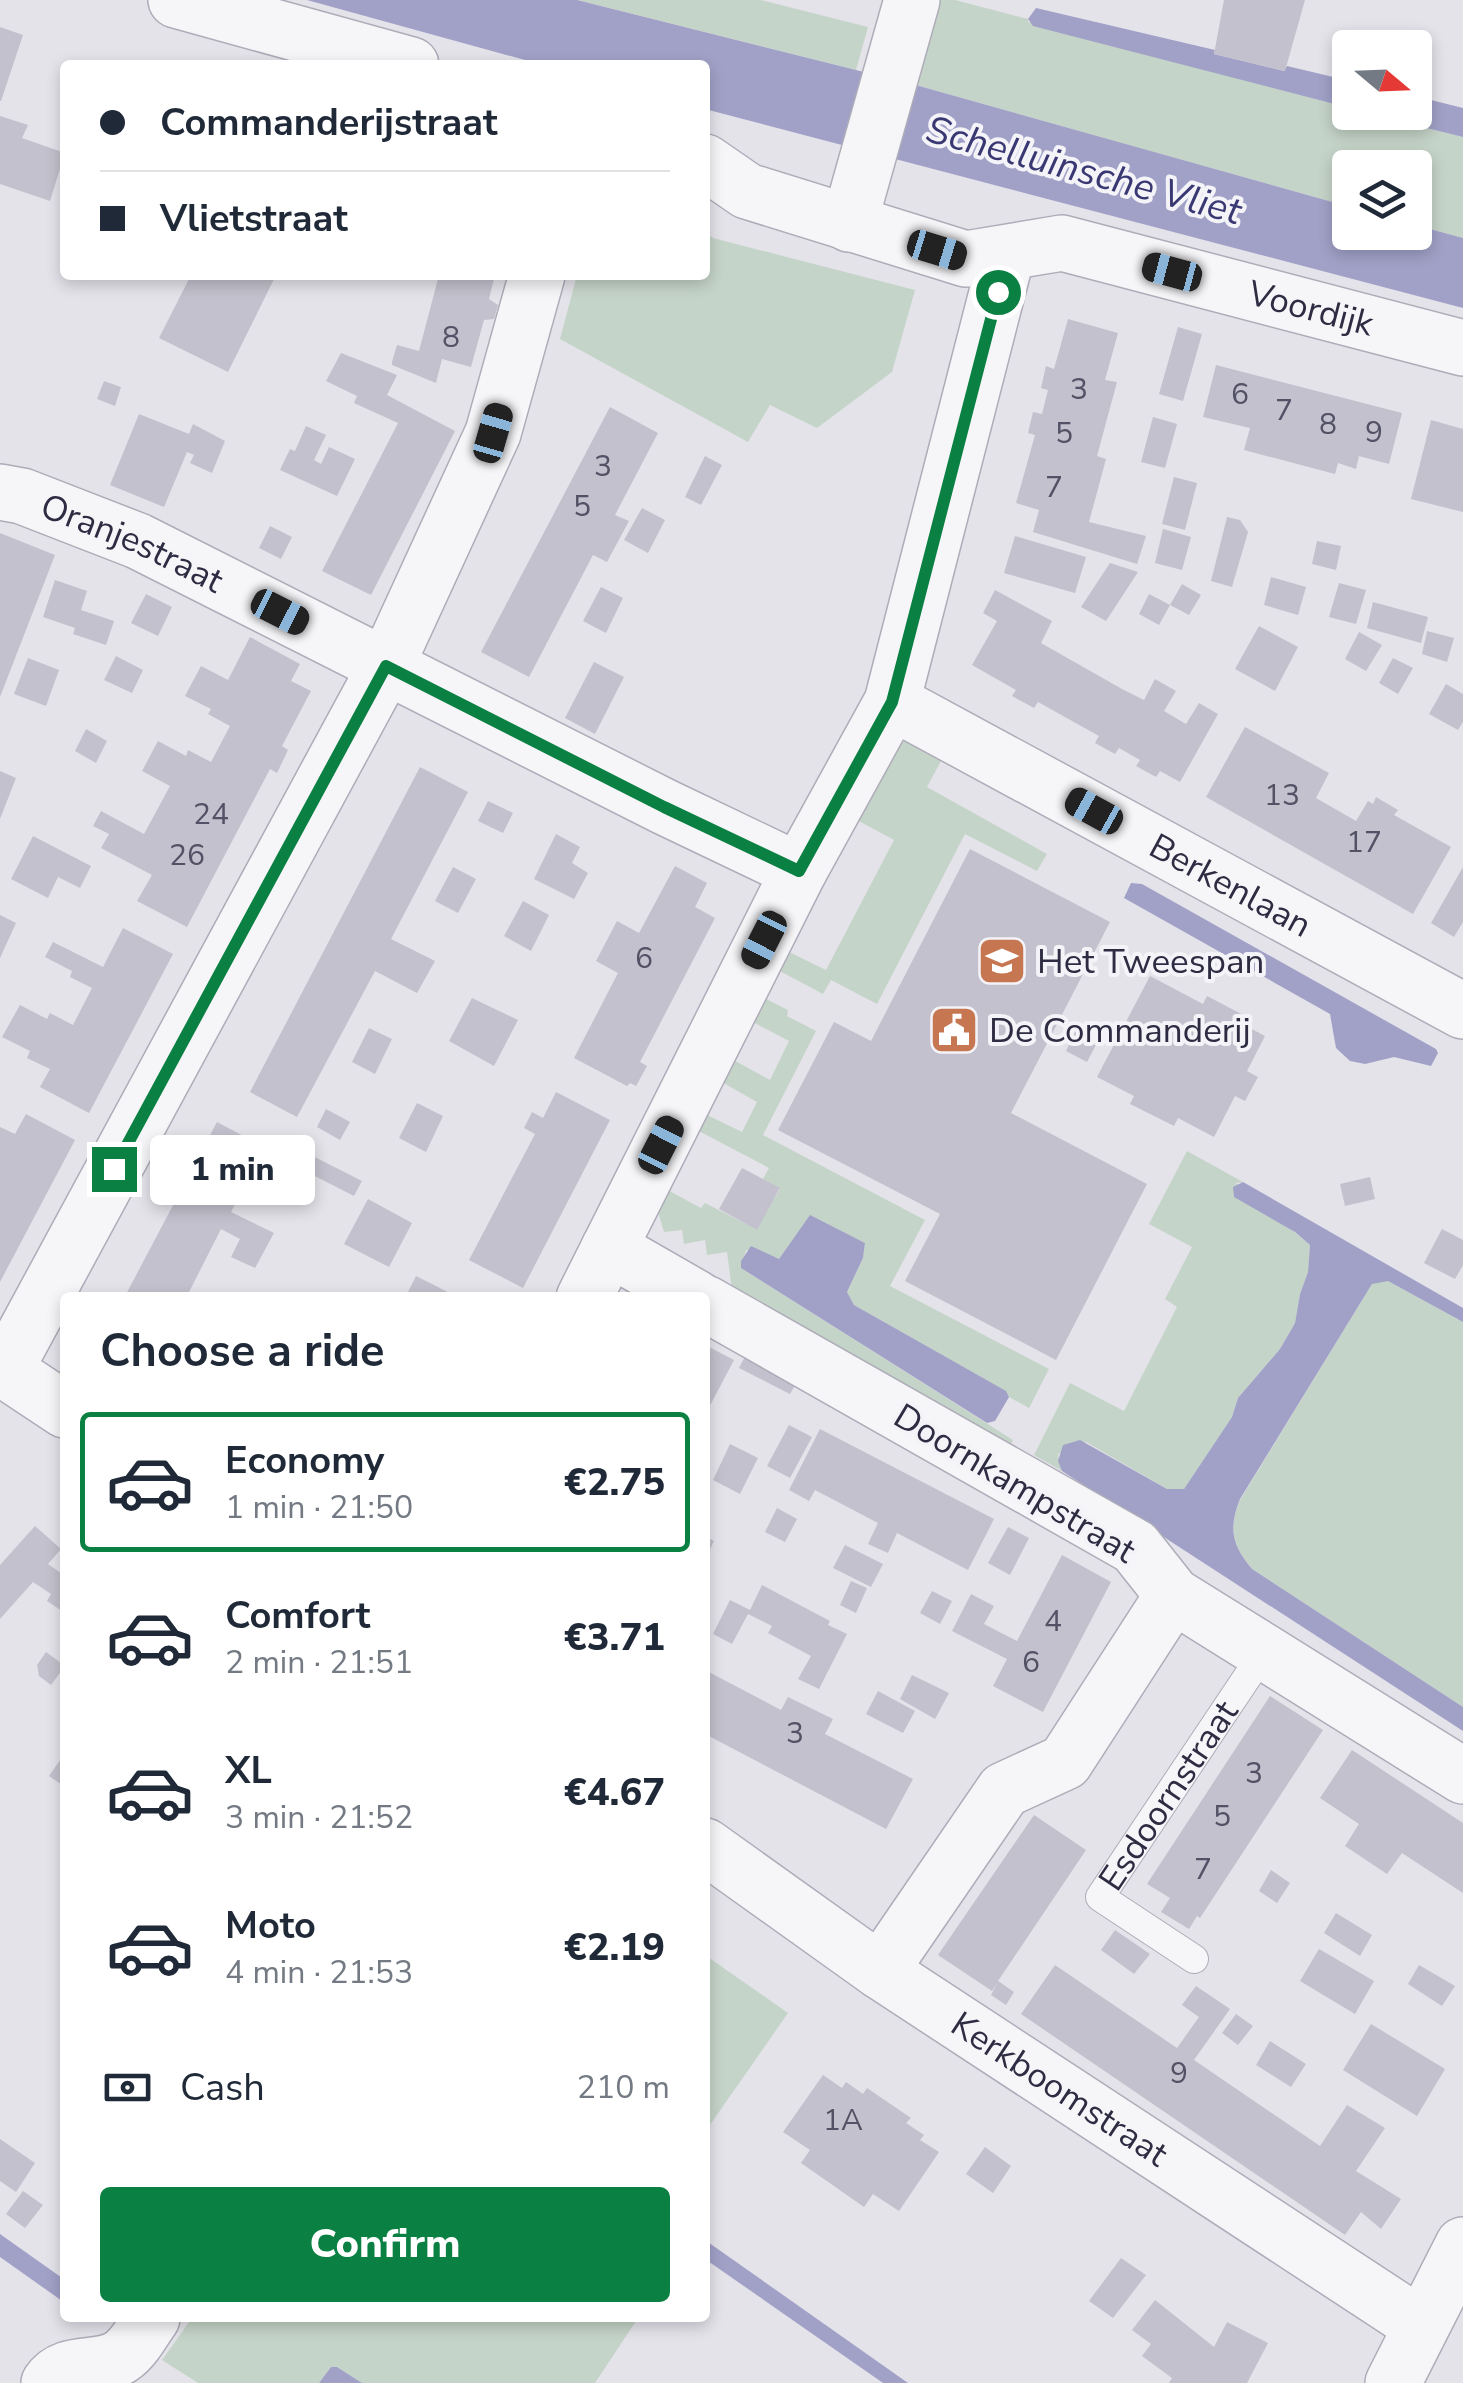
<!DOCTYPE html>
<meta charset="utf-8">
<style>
:root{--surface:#fff;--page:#f6f6f7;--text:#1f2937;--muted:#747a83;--line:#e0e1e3;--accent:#0b8043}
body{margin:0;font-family:"Nunito Sans",sans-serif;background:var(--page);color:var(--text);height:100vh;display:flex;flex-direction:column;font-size:38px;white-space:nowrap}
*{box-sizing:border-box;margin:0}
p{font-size:32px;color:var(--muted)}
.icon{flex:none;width:55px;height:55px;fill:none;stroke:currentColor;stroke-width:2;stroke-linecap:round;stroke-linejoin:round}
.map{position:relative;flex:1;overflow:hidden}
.drawer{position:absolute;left:60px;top:1292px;width:650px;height:1030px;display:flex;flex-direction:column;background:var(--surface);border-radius:10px;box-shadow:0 5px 15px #0003}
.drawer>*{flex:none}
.banner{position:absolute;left:60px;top:60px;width:650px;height:220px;border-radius:10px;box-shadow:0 5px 15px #0003;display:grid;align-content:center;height:220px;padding:0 40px;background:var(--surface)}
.needle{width:65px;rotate:109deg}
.fabs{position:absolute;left:1332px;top:30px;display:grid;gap:20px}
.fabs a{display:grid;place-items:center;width:100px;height:100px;border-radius:10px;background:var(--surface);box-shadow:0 5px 15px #0003;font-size:50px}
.end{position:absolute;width:45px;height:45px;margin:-22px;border:12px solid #0b8043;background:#fff;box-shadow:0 0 0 5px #fff}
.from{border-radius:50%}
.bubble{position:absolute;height:70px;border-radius:10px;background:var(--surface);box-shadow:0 5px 15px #0003;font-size:32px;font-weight:800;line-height:70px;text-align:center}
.car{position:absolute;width:30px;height:60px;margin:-30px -15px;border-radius:12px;box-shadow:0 0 8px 2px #0007;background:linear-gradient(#222 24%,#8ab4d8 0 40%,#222 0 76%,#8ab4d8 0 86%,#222 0)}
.banner b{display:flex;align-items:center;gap:35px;height:95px;font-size:38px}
.banner b+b{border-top:2px solid var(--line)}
.banner i{width:25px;height:25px;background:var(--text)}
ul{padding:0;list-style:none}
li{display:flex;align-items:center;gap:30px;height:140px;margin:0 20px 15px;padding:0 20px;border:5px solid transparent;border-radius:10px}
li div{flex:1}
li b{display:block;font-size:38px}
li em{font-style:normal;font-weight:800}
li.selected{border-color:var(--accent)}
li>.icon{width:90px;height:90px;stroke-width:1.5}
h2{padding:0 40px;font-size:45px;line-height:120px}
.pay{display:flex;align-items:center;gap:25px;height:110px;padding:0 40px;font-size:38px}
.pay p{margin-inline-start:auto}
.action{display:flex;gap:20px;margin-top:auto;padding:20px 40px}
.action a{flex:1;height:115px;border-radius:10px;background:var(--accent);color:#fff;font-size:40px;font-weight:800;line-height:115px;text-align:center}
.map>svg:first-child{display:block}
.green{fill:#c5d4c8}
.water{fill:#a1a1c8}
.building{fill:#c2c1cd}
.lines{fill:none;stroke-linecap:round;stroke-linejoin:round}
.service-casing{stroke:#adacb8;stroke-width:30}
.minor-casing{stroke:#adacb8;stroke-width:58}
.tertiary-casing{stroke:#adacb8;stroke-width:58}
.service{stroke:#f6f6f9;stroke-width:28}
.minor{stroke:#f6f6f9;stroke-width:55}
.tertiary{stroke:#f6f6f9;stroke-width:55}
.route{stroke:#0b8043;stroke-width:12}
.labels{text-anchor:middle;stroke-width:8;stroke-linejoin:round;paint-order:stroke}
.number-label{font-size:30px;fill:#535165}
.street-label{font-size:35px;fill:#2e2c42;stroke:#f3f3f8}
.poi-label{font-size:35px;fill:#2e2c42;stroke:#f3f3f8;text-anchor:start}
.water-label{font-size:38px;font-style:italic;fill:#3a3873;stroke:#f3f3f8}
</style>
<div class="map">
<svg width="1463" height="2383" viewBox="0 0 1463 2383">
<rect width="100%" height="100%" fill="#e4e3ea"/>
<g class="green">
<path d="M577,0H761L868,27L856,70Z"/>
<path d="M936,0H955L1028,19V22L1350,108V112L1366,113L1463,137V238L1415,225V168H1350V207L912,84Z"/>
<path d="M705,232L713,238L915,290L892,372L817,428L770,405L748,442L560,339L577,275H705Z"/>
<path d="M908,740L948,748L927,787L1047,854L1037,871L965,834L877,1004L831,980L823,994L776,969L785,950L826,970L894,840L855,819L898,744Z"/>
<path d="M762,997L788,1010L787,1016L816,1031L763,1135L925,1220L890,1286L1049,1369L1029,1408L1009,1397L1005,1391L854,1305L847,1292L863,1258L865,1243L810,1216L779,1259L746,1250L741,1268L1013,1440L1004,1457L734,1304L727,1252L707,1255L705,1240L684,1244L682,1230L664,1232L655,1202L662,1187L701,1208L705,1203L756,1229L780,1189L763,1179L769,1168L693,1128L701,1112L742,1132L757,1102L718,1080L730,1058L770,1080L789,1041L749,1020Z"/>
<path d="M1187,1151L1243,1182L1236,1183L1310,1245L1308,1272L1300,1294L1295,1323L1280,1349L1238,1398L1232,1417L1184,1489H1167L1086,1442L1058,1454L1062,1471L1034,1455L1070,1383L1124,1411L1177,1307L1165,1299L1192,1247L1149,1224Z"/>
<path d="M1381,1280L1388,1281L1463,1322V1707L1252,1569C1232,1545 1228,1529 1240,1500L1372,1284Z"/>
<path d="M705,1955L788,2013L705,2132Z"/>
<path d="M192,2318H638L595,2383H362L337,2367H331L319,2383H198L162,2360Z"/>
</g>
<g class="water">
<path d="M307,0H577L912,84L1350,207V232H1415V225L1463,238V308L705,109V65H543Z"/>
<path d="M1036,8L1215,50L1214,54L1284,71L1287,66L1350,81V108L1033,26L1028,19Z"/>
<path d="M1415,96L1463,108V137L1366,113L1415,112Z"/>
<path d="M1131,883L1142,884L1436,1049L1438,1053L1431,1066L1394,1057L1365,1064L1350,1061L1336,1048L1330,1014L1124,898Z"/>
<path d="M1243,1182L1463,1308V1322L1388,1281L1372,1284L1240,1499C1228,1529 1232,1545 1252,1569L1463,1707V1731L1062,1471L1058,1461L1063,1445L1080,1440L1167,1489H1184L1232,1417L1238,1398L1280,1349L1295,1323L1300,1294L1308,1272L1310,1245L1295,1232L1234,1197L1233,1187Z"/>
<path d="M810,1215L865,1243L863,1258L847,1292L854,1305L1006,1391L1009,1397L995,1421L987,1423L741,1268V1261L751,1246L779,1259Z"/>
<path d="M0,2234L65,2280V2303L0,2257Z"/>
<path d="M705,2240L908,2383H883L705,2259Z"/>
<path d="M331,2367H337L362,2383H319Z"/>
</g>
<g class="building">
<path d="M1224,0H1305L1285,71L1214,54Z"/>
<path d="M0,27L23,35L1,101H0Z"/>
<path d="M0,116L28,125L22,138L65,153L50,201L0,184Z"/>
<path d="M191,275H276L228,372L159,338Z"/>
<path d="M439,275H495L489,299L498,305L494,319L484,320L471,367L442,359L436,383L392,365V362L397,345L419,351Z"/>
<path d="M1068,319L1118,333L1105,380L1117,382L1097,456L1106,459L1089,522L1146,536L1137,564L1033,532L1039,510L1016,503L1035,435L1028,433L1033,412L1042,414L1048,390L1041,388L1046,366L1054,369Z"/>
<path d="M1178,327L1202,334L1183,401L1159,394Z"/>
<path d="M341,353L397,375L387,395L455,431L371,595L322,571L398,423L354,403L357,396L326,381Z"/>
<path d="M1216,365L1402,413L1389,464L1359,456L1356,469L1338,463L1335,474L1244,450L1250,428L1203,417Z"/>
<path d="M104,381L121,387L115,406L97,399Z"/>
<path d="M610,407L658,433L615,515L629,521L607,562L593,555L529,677L481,652Z"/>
<path d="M139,414L189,434L193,424L225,441L212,473L190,463L194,455L187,452L164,507L110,485Z"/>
<path d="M1153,417L1177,424L1165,468L1141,462Z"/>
<path d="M1431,420L1463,429V512L1411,499Z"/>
<path d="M306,426L326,435L314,460L321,464L329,447L355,459L337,496L280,470L290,449L295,451Z"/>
<path d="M705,456L722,465L701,505L685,497Z"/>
<path d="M1174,477L1197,483L1185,530L1162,524Z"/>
<path d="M642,508L665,520L648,553L624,540Z"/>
<path d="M1227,517L1240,520L1248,532L1232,587L1211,581Z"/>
<path d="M270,526L292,537L281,559L259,548Z"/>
<path d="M1163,529L1191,537L1182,570L1155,563Z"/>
<path d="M0,533L55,555L0,697Z"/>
<path d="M1015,536L1086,557L1075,593L1004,573Z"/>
<path d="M1317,541L1341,546L1336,570L1312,564Z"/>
<path d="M1110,563L1138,572L1106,621L1081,607Z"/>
<path d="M1271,577L1306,587L1298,615L1264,605Z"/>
<path d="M55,580L87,591L81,610L114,621L106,645L73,634L75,628L43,617Z"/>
<path d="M1339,583L1366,590L1356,624L1329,617Z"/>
<path d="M1182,584L1201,595L1189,615L1170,605Z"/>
<path d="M601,587L623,598L606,633L583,621Z"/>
<path d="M995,590L1052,621L1041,643L1122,689L1144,700L1155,679L1176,691L1164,711L1186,724L1199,703L1218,714L1180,782L1160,771L1156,777L1136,766L1140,760L1119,748L1115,754L1095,743L1099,736L1038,702L1034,708L1012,696L1016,690L972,665L997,621L983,613Z"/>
<path d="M146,594L172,607L158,636L131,623Z"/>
<path d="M1149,594L1170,605L1159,625L1139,614Z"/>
<path d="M1373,602L1428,617L1421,643L1367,628Z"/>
<path d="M1259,626L1298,647L1275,691L1235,669Z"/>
<path d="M1427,631L1454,638L1447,662L1422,654Z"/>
<path d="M1359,632L1382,645L1366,671L1345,659Z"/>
<path d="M250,637L300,664L291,681L311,691L282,746L288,750L277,773L270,769L187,927L137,901L152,875L101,848L109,834L93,826L101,811L144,834L170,786L142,771L158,741L186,756L188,750L211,762L230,726L208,714L211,709L185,696L201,666L228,680Z"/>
<path d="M116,656L143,670L132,693L104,680Z"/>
<path d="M28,658L59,670L46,706L14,694Z"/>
<path d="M1393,658L1413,668L1398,694L1379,683Z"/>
<path d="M594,662L624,677L595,734L565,718Z"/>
<path d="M1446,684L1463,694V722L1458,730L1429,714Z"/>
<path d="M1245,727L1329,773L1316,798L1356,821L1368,801L1373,804L1376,797L1398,810L1394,815L1451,847L1413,914L1206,797Z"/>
<path d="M86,729L107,741L96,763L75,751Z"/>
<path d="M420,767L468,792L391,939L435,961L417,993L375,971L297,1117L250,1092Z"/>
<path d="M0,771L16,778L0,819Z"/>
<path d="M488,801L513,813L503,833L478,821Z"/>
<path d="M556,834L580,847L572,863L588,873L574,899L534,879Z"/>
<path d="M33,836L91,866L80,888L58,877L48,898L11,879Z"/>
<path d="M970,849L1110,922L1011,1113L1147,1184L1056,1360L905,1281L940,1214L778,1130L834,1022L871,1041Z"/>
<path d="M675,866L707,883L695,907L715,918L640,1062L647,1066L636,1086L630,1083L627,1086L574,1058L618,973L596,961L617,921L639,933Z"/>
<path d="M453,867L476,879L458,913L435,901Z"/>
<path d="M1463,867V922L1454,937L1431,923Z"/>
<path d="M523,901L549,915L531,951L504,936Z"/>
<path d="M0,915L16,923L0,958Z"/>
<path d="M123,928L173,954L89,1113L40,1087L50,1069L27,1058L30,1051L2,1037L20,1005L47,1019L50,1013L73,1025L92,988L70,977L72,971L45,957L53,942L103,967Z"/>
<path d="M1150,976L1203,1004L1207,996L1249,1018L1244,1025L1265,1036L1247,1071L1258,1077L1245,1101L1235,1096L1214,1137L1178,1118L1174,1126L1130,1104L1134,1096L1097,1077Z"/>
<path d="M472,998L518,1020L494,1066L449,1041Z"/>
<path d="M369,1028L392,1039L375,1074L352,1062Z"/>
<path d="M1077,1028L1099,1039L1087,1062L1066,1051Z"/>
<path d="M556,1092L610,1120L523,1288L469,1260L535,1134L524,1128L532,1112L543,1118Z"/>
<path d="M417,1103L443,1116L426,1152L399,1138Z"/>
<path d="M326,1109L350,1122L340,1140L317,1127Z"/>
<path d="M26,1114L75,1140L0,1282V1127L15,1134Z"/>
<path d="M217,1122L264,1147L231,1212L274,1233L255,1268L231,1257L240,1239L221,1229L186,1298H124Z"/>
<path d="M291,1145L362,1181L354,1196L305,1171L297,1187L274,1174Z"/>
<path d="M742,1168L780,1188L757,1230L719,1209Z"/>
<path d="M1370,1177L1375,1199L1345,1206L1340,1184Z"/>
<path d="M368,1199L412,1223L389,1267L344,1244Z"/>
<path d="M1442,1229L1463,1240V1265L1455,1279L1424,1263Z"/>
<path d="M416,1276L430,1283L459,1298H405Z"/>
<path d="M752,1343L804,1370L790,1394L739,1368Z"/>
<path d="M705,1345L734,1360L705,1415Z"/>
<path d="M789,1425L812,1437L790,1478L767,1466Z"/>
<path d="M820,1429L994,1519L968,1570L897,1533L888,1553L868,1544L878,1523L815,1490L809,1501L789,1490Z"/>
<path d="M730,1444L758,1458L740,1494L713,1480Z"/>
<path d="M777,1508L797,1519L785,1542L765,1532Z"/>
<path d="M35,1526L61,1549L48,1564L65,1576V1613L47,1601L51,1594L33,1582L0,1619V1565Z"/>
<path d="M1008,1527L1029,1538L1010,1575L988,1563Z"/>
<path d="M705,1536L714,1541L705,1560Z"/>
<path d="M845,1545L883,1564L871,1587L833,1568Z"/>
<path d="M1062,1555L1111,1582L1043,1712L993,1686L1007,1659L952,1631L971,1594L994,1606L984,1624L1017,1641Z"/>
<path d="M851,1581L867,1588L856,1613L840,1605Z"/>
<path d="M762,1585L830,1621L828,1625L847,1634L819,1689L798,1679L811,1656L768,1633L772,1626L748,1614L732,1644L713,1634L730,1600L750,1610Z"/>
<path d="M932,1591L952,1601L940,1624L920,1613Z"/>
<path d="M46,1652L65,1666L51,1685L39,1676L37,1665Z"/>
<path d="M705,1670L781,1710L788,1697L833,1719L825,1734L913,1779L886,1829L705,1734Z"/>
<path d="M912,1675L949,1693L935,1719L900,1699Z"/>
<path d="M878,1691L915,1711L903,1733L866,1714Z"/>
<path d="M1270,1696L1323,1730L1200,1918L1197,1916L1189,1929L1161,1912L1170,1898L1147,1884Z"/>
<path d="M1352,1750L1463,1823V1893L1402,1853L1387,1874L1345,1846L1359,1824L1320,1798Z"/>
<path d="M65,1753V1787L49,1776Z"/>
<path d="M1034,1815L1086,1850L998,1981L1014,1992L1006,2005L991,1995L998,1982L992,1991L938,1955Z"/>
<path d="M1271,1870L1290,1883L1277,1903L1259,1891Z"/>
<path d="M1336,1913L1372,1935L1360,1956L1324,1933Z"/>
<path d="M1115,1930L1150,1954L1134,1974L1101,1950Z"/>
<path d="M1319,1949L1374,1981L1355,2014L1300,1981Z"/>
<path d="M1055,1965L1177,2048L1199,2017L1182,2005L1196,1986L1230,2009L1194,2060L1320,2146L1347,2105L1385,2128L1356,2171L1401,2199L1381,2229L1361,2212L1345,2235L1021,2014Z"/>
<path d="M1419,1965L1455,1986L1442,2006L1408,1984Z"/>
<path d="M1236,2014L1253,2026L1238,2045L1222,2033Z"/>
<path d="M1371,2024L1445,2069L1417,2116L1343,2070Z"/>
<path d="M1270,2041L1306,2064L1291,2087L1256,2065Z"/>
<path d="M823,2075L842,2088L846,2082L863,2094L867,2088L911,2118L906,2123L924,2135L920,2140L939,2152L899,2211L873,2194L864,2207L801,2163L810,2150L783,2132Z"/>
<path d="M0,2139L35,2163L16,2192L0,2181Z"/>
<path d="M985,2147L1011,2166L993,2193L966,2174Z"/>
<path d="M23,2191L43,2205L25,2228L6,2214Z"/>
<path d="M1121,2258L1146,2275L1113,2318L1089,2301Z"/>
<path d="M1155,2300L1214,2347L1227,2322L1268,2343L1247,2383H1169L1172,2378L1142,2356L1151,2344L1132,2330Z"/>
</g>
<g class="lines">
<g class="service-casing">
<g id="service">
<path id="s1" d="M1194,1959L1100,1897L1264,1652"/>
</g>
</g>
<g class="minor-casing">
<g id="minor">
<path d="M849,224L912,0"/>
<path id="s2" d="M0,492L22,496L138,541L665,807L799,871"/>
<path id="s3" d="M892,702L1463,1011"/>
<path d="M609,1248L696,1298"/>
<path d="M584,1298L799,871L892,702L1007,254"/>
<path d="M705,1303L1135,1547L1173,1595L1463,1776"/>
<path d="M0,1367L65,1410"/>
<path d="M5,1370L386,666L493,433L537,275"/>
<path id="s4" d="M705,1846L880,1971L1420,2325"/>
<path d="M880,1971L1004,1790L1065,1762L1173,1595"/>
<path d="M49,2383C66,2358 99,2372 122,2356C135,2347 143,2330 152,2318"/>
<path d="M1393,2383L1463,2245"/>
</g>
</g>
<g class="tertiary-casing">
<g id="tertiary">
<path d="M176,0L411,65"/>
<path id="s5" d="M705,162L747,191L966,259L1062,243L1463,348"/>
</g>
</g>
<use href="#service" class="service"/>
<use href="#minor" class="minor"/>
<use href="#tertiary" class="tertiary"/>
</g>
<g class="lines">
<path class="route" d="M114,1169L386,666L664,807L799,871L892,702L998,292"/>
</g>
<defs>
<g id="school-square" transform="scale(2.5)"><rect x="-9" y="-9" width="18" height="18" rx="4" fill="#c67751" stroke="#f3f3f8"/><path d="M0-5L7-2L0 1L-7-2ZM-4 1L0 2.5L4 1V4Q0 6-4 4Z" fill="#fff"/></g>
<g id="civic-square" transform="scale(2.5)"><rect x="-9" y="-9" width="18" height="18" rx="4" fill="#c67751" stroke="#f3f3f8"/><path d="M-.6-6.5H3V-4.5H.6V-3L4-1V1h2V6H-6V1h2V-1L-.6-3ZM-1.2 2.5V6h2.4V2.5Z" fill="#fff"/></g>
</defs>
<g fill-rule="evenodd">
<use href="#school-square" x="1002" y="961"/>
<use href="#civic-square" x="954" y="1030"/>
</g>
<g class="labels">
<g class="number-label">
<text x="451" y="347">8</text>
<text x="1079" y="399">3</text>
<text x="1240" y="404">6</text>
<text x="1284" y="420">7</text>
<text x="1328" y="434">8</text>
<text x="1374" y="442">9</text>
<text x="1064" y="443">5</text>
<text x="603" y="476">3</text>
<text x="1054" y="497">7</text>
<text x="582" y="516">5</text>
<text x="1282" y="805">13</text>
<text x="211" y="824">24</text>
<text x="1364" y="852">17</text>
<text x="187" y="865">26</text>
<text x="644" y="968">6</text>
<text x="1053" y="1631">4</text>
<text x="1031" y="1672">6</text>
<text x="795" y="1743">3</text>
<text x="1254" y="1783">3</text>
<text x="1222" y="1826">5</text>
<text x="1203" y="1879">7</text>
<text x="1179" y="2083">9</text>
<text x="843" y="2130">1A</text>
</g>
<g class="street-label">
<text dy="12" stroke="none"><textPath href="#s5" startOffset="635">Voordijk</textPath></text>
<text dy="12" stroke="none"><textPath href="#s2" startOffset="142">Oranjestraat</textPath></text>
<text dy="12" stroke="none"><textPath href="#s3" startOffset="385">Berkenlaan</textPath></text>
<text transform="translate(1015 1483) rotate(31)" y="12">Doornkampstraat</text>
<text dy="12" stroke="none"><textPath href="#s1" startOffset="235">Esdoornstraat</textPath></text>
<text dy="12" stroke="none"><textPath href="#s4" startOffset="430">Kerkboomstraat</textPath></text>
</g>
<g class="poi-label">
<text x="1037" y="973">Het Tweespan</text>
<text x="989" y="1042">De Commanderij</text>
</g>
<g class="water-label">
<text transform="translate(1084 170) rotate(15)" y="13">Schelluinsche Vliet</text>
</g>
</g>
</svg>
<div class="fabs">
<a><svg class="needle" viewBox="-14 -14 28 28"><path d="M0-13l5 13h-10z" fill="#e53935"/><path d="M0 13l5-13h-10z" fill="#747a83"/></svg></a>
<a><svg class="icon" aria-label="layers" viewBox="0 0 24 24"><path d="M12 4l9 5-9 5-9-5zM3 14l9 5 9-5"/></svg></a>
</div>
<i class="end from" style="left:998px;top:292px"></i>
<i class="end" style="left:114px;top:1169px"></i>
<div class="bubble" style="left:150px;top:1135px;width:165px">1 min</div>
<i class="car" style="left:937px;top:250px;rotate:107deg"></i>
<i class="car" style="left:1172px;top:272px;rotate:285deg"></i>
<i class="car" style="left:493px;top:433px;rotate:16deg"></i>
<i class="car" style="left:280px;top:612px;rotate:117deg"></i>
<i class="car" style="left:1094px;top:811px;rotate:299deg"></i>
<i class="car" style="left:764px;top:940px;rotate:207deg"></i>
<i class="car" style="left:661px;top:1145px;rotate:27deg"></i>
<div class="banner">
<b><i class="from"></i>Commanderijstraat</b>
<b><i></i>Vlietstraat</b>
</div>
<section class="drawer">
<h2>Choose a ride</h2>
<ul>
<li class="selected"><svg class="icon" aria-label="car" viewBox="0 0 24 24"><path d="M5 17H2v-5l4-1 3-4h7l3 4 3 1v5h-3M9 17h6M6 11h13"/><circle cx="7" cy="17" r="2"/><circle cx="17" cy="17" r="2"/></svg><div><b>Economy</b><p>1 min · 21:50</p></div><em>€2.75</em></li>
<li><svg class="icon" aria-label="car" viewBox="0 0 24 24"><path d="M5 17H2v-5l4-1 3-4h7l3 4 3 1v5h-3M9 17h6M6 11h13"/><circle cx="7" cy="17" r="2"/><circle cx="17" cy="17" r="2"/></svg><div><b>Comfort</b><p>2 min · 21:51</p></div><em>€3.71</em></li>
<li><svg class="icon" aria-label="car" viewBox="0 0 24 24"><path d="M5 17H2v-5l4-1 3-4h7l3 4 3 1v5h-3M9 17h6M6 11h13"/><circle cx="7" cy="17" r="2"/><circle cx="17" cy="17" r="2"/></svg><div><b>XL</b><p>3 min · 21:52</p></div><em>€4.67</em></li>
<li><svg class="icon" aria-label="car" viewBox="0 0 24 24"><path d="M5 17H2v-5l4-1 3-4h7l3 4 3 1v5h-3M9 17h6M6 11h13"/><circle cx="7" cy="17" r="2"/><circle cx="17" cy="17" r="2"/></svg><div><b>Moto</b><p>4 min · 21:53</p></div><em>€2.19</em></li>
</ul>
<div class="pay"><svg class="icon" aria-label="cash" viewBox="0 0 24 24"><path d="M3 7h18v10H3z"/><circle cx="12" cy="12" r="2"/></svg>Cash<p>210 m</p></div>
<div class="action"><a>Confirm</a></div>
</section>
</div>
